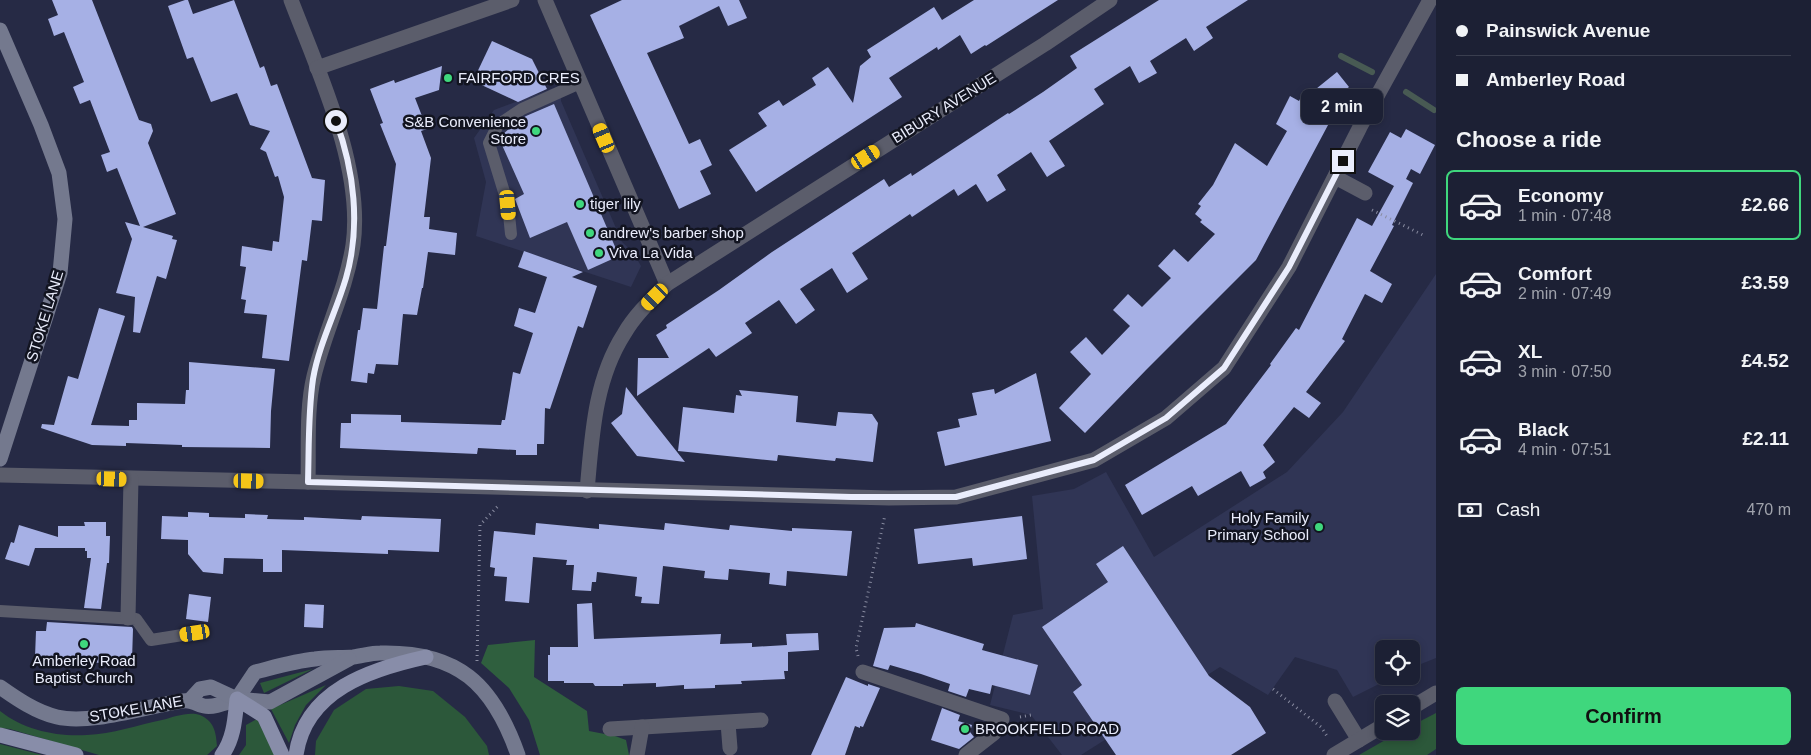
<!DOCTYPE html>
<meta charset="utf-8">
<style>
:root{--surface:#1c2034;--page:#292d40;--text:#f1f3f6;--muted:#a0a3ac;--line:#3a3e4f;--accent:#3fd77d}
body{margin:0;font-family:Helvetica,sans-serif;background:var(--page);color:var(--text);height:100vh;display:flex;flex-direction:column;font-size:19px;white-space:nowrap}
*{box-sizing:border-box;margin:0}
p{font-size:16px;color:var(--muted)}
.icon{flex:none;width:28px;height:28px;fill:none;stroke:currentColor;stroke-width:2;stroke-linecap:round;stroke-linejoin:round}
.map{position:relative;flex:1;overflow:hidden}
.side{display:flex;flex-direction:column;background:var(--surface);width:375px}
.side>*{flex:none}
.top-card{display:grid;align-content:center;height:110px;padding:0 20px;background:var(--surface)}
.fabs{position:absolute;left:1375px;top:640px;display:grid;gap:10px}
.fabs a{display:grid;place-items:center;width:45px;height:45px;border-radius:8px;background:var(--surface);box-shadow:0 2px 8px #0003,0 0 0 1px var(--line);font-size:25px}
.end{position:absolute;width:22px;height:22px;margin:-11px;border:6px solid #eaedfc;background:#111;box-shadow:0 0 0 2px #111}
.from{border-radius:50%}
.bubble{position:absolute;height:35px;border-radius:8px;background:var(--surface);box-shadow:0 2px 8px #0003,0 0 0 1px var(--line);font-size:16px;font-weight:700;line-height:35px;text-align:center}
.car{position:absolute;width:15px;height:30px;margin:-15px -8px;border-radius:6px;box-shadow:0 0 4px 1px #0007;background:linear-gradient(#f5c518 24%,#345 0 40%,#f5c518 0 76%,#345 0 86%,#f5c518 0)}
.top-card b{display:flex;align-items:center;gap:18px;height:48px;font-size:19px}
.top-card b+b{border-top:1px solid var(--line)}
.top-card i{width:12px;height:12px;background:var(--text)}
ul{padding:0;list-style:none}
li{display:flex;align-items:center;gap:15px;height:70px;margin:0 10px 8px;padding:0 10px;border:2px solid transparent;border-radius:8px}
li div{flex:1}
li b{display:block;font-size:19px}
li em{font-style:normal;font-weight:700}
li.selected{border-color:var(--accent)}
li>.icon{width:45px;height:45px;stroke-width:1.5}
h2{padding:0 20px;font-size:22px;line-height:60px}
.pay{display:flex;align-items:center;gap:12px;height:55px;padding:0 20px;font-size:19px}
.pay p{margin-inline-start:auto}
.button{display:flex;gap:10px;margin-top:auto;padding:10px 20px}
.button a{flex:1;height:58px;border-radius:8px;background:var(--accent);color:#111;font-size:20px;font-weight:700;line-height:58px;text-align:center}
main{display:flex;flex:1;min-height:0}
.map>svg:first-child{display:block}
.built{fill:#303555}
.green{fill:#2c583a}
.forest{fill:#2f5f3e}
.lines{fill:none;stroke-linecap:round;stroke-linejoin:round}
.stream{stroke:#485a53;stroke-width:6}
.building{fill:#a6b0e5}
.path{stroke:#898ca1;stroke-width:3;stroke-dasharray:1 4;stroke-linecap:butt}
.lane{stroke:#5b5d6b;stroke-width:12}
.street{stroke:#5b5d6b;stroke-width:15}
.secondary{stroke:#74798e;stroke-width:15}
.primary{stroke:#888da9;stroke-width:15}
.route{stroke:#eaedfc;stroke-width:6}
.poi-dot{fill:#3fd77d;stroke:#121420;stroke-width:2}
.labels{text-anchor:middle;stroke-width:5;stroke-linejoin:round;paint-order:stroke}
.poi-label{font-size:15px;fill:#eaedfc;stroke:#121420;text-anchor:start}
.street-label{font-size:15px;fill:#eaedfc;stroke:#121420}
</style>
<main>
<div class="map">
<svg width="1436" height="755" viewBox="0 0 1436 755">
<rect width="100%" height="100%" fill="#262a45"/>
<g class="built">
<path d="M562,85L561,101L622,242L633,252L641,266L631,287L476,236L486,182L474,138L494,110Z"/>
<path d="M1436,274V658L1411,668V649H1384V676H1395L1353,697L1337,670L1295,657L1268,695L1220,667L1081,755H1062L1031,715L990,705L1013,615L1043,609L1032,496L1074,489L1106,472L1154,557L1287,472L1343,412Z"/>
</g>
<g class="green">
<path d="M313,669L264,693L260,683Z"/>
<path d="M326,685L306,705L295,725L289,743L271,709Z"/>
<path d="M399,686L433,691L465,717L487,746L489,755H315L316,741L334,710L366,689Z"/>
<path d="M0,711C24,730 57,737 87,735C112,734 138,725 162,720C173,717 189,711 200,715C214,721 216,732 217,746L207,755H99L10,729L0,728Z"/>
<path d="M1436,713V749L1427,755H1359L1401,731H1411V726Z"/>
<path d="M257,719L276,755H239L246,745V725Z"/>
<path d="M0,744L42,755H0Z"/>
</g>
<path class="forest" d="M535,640L534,677L587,711L589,731L615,736L626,740L629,755H540L529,720L509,688L481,663L488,645Z"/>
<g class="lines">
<g class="stream">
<path d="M1341,56L1372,72"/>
<path d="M1406,92L1434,110"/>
</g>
</g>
<g class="building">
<path d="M52,0H92L139,120L151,124L153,131L148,143L176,214L143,227L173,236L172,239L177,240L166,279L157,276L140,333L133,332L135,297L116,293L132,239L125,222L140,226L117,168L107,172L101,155L110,152L90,100L80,104L73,87L84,82L64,32L54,36L51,27L48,19L58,15Z"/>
<path d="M185,0H188L193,14L234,0L260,68L264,66L271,86L277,84L312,178L325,180L322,221L312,220L307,261L302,260L289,361L262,358L267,315L244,313L246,300L241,299L246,267L240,266L242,246L272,251L273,241L279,242L284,197L278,176L275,177L266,152L260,149L270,131L250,125L237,93L211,102L193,57L187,59L168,6Z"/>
<path d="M622,0H739L747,18L728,26L719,6L679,26L684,38L647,53L689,144L700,139L712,165L700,171L711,194L679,209L590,15Z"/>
<path d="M974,0H1058L986,46L985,45L971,54L960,35L938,50L937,47L889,78L902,97L756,192L729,150L767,126L758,113L779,100L783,106L816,85L812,78L828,67L853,103L860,66L871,57L867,50L934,7L942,20Z"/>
<path d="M1159,0H1248L1206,27L1213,38L1194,51L1186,38L1150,61L1157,73L1139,83L1130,66L1094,89L1104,104L1049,141L1065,166L1056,171L1047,177L1031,152L997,175L1006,190L987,202L976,184L958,196L954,189L912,217L910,214L852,253L868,279L847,293L832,268L800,289L815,310L796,324L779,300L745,323L752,333L716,357L709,348L637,396L638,358H669L656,335L667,328L666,325L719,290L772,252L884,179L889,187L911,173L912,176L1008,113L1009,114L1043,92L1077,68L1070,56Z"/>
<path d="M492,41L532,59L547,89L518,102L473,81Z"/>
<path d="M442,66L439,90L415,98L427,129L421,131L431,158L424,217H430L429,229L457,233L455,255L428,252L423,288H422L417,315L403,314L398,365L376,364L374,374L368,373L367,383L351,381L358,330H360L363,308L377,309L384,246H386L396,164L380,124L383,123L370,89L394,80L395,83Z"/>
<path d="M1337,72L1349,87L1325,106L1335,112L1256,260L1146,370L1085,433L1059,408L1091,374L1070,352L1086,337L1102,355L1130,326L1113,310L1128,294L1142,307L1171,278L1158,266L1174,249L1188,262L1215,234L1200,222L1202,220L1195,214L1201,206L1198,204L1213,185L1235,143L1267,166L1287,131L1276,124L1290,96L1299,101L1302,95L1306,97Z"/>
<path d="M554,104L619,256L588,270L567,222L530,238L515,199L524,194L502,145L505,144L502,135L517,122L526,116Z"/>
<path d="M1406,129L1435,145L1420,174L1411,169L1406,179L1413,183L1392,225L1394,226L1370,271L1392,284L1382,303L1365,294L1342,339L1345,341L1306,392L1321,403L1309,418L1294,407L1263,445L1275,462L1263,472L1266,478L1250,487L1241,471L1198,496L1192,486L1142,515L1125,485L1226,424L1271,365L1270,364L1296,328L1299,330L1357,218L1372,226L1394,186L1368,172L1390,132L1401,138Z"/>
<path d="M524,251L583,272L572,277L597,286L583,328L578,326L550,409L545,408L544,444H537V455H516V450L478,448L477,454L340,448L341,423H351V414L401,415V422L501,425L502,420H505L513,372L520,374L533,333L514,326L519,308L535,313L547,277L518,267Z"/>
<path d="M99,308L125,316L91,425L129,426V420H137V403L185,404L186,390H189V362L275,369L271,411L270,448L182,447V445L126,443V446L92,445L41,428L42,424L54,425L68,376L78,379Z"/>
<path d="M1036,373L1051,441L945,466L937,432L960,427L958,419L977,415L972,393L994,389L995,394Z"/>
<path d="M626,387L651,419L685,462L637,456L611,423L622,414Z"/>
<path d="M739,390L798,396L796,422L836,426L838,412L872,414L878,423L873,462L836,458L835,461L778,455L777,461L678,451L683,407L734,413L736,395L742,396Z"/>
<path d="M188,512L209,513V517L245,518V514L268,515L267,519L304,520V517L361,520L362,516L441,519L439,552L388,550V554L282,550V572H263V559L224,558L223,574L203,572L188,554V540L161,539L162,516L188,517Z"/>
<path d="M1022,516L1027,559L973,566L972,558L918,564L914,529Z"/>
<path d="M84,522H106V536H110L109,563H107L101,609L84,608L91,558H87V551H85V548H35L29,566L5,559L11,542L14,543L19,525L58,537V526H85Z"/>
<path d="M536,523L599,529V524L664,530L665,523L729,530L730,525L792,531V528L852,531L847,576L787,571L786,586L769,584L770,573L729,569L728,580L704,578L705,571L663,566L659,604L641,603L642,597L635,596L637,577L597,572L596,582H592L591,591L572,590L574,565H566L567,560L533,557L529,603L505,601L507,577L494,576L495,568L490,567L494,531L535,535Z"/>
<path d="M1123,546L1209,676L1250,707L1266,733L1231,755H1116L1073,692L1082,685L1042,627L1108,582L1096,564Z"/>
<path d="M189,594L211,597L208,622L186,619Z"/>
<path d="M592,603L594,639L721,634L720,644L752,643V647L787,645L786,634L818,633L819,650L788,652V671H784L785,679L741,681L742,684L715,685V688L684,689V685L656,687V683L623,684V686H595L593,683H564V681H548V655H550V647H578L577,604Z"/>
<path d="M305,604L324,605L323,628L304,627Z"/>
<path d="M47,622L132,627L133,629L132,660L101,658V663L74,661V658L35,657L36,631H46Z"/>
<path d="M916,623L984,644L982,650L1038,665L1030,695L992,685L990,694L969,689L966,697L948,691L950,684L921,674L890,665L888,670L873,666L884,628L915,627Z"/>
<path d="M846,677L868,686V684L880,688L863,727L860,726V728L855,726L845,755H811Z"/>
<path d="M942,708L960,715L958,721L972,725L970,732L974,737L959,749L931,740Z"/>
</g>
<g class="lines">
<g class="path">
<path d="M1372,210L1425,236"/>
<path d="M858,656L856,648L885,515"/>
<path d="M477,661L480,525L499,505"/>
<path d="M1273,689L1321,727L1327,736L1329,735"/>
<path d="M1020,717L1031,715"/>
</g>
<g class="lane">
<path d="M511,234L508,205L489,143L498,125L522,109L580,83"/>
<path d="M0,611L136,619L151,640L195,633"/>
</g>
<g class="street">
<path d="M291,0C318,71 364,168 353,245C346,290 325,331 314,376C306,409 309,447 308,482"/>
<path d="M545,0L667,284"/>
<path d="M317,68L512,0"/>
<path d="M1335,177L1365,193"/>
<path d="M0,475L308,482L889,498L956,497L1094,460L1166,418L1224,368L1289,267L1360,127L1430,0"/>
<path d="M587,491C592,437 594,381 624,334C635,315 651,300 667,284L1045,44L1110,0"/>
<path d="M128,618L131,479"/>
<path d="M863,672L1002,719L994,733L966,755"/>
<path d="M1335,701L1359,740"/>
<path d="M1411,708L1436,693"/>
<path d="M728,723L730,748"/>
<path d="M610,729L761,720"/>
<path d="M637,755L642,727"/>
<path d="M1334,755L1384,725"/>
</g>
<g class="secondary">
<path d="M0,30L41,125L59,173L65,219L60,273L0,459"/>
<path d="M0,687C17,699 36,712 57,717C91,725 147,706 182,701C193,699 194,704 204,706C215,708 227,702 237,699"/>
<path d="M237,699L255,672C275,667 295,661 315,659C328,657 341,658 353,657C362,656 371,653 380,653C458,651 493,684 518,755"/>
<path d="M190,700L200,689L211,687L237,699L270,702L349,659"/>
</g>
<g class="primary">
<path d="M0,735L76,755"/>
<path d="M222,755C234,739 235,718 237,699L264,716L282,755"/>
<path d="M296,755C305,690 371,669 426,657"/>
</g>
</g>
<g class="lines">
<path class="route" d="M336,121C354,170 361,226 346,278C336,312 319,344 313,379C308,413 309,448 308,482L851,497H956L1094,460L1166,418L1224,368L1289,267L1343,161"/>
</g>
<g class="poi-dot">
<circle cx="448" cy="78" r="5"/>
<circle cx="536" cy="131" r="5"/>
<circle cx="580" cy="204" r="5"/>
<circle cx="590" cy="233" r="5"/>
<circle cx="599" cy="253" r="5"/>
<circle cx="1319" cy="527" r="5"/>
<circle cx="84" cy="644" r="5"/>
<circle cx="965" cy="729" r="5"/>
</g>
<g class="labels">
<g class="poi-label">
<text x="458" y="83">FAIRFORD CRES</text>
<text x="526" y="127" text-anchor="end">S&amp;B Convenience<tspan x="526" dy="17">Store</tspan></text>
<text x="590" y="209">tiger lily</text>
<text x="600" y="238">andrew's barber shop</text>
<text x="609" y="258">Viva La Vida</text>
<text x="1309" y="523" text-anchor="end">Holy Family<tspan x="1309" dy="17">Primary School</tspan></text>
<text x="84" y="666" text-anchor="middle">Amberley Road<tspan x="84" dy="17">Baptist Church</tspan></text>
<text x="975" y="734">BROOKFIELD ROAD</text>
</g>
<g class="street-label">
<text transform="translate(944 108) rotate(-32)" y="5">BIBURY AVENUE</text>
<text transform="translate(45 316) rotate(-73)" y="5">STOKE LANE</text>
<text transform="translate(136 709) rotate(-10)" y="5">STOKE LANE</text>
</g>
</g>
</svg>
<div class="fabs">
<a><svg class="icon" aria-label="locate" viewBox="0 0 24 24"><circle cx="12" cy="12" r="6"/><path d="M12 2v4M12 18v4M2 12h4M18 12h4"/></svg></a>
<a><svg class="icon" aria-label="layers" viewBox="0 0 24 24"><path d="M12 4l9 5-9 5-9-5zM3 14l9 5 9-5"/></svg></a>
</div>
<i class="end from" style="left:336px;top:121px"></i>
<i class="end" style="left:1343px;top:161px"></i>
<div class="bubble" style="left:1301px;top:89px;width:82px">2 min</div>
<i class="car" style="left:604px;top:138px;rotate:337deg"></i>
<i class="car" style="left:866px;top:157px;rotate:58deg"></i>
<i class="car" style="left:508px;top:205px;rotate:175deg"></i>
<i class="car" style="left:655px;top:297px;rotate:225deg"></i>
<i class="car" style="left:112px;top:479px;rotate:92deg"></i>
<i class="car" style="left:249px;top:481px;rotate:91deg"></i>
<i class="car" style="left:195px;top:633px;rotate:261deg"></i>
</div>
<section class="side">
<div class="top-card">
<b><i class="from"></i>Painswick Avenue</b>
<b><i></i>Amberley Road</b>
</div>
<h2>Choose a ride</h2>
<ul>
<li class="selected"><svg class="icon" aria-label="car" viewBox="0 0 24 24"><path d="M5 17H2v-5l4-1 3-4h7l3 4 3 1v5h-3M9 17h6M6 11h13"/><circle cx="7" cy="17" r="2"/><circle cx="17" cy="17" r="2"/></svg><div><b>Economy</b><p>1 min · 07:48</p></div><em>£2.66</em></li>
<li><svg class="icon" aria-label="car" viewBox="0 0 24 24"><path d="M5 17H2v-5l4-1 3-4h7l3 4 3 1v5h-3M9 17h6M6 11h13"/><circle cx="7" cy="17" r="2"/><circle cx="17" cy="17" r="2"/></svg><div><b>Comfort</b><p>2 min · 07:49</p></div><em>£3.59</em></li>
<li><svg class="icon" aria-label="car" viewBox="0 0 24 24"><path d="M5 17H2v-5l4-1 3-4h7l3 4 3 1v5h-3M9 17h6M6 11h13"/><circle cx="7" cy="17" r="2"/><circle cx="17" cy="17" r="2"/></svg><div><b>XL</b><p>3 min · 07:50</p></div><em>£4.52</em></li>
<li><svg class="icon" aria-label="car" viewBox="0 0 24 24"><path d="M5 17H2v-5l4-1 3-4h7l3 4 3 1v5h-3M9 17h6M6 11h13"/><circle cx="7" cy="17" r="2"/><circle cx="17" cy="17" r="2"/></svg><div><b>Black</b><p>4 min · 07:51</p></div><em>£2.11</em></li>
</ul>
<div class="pay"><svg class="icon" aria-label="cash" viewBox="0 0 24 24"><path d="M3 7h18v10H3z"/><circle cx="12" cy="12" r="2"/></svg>Cash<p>470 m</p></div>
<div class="button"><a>Confirm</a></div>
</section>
</main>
